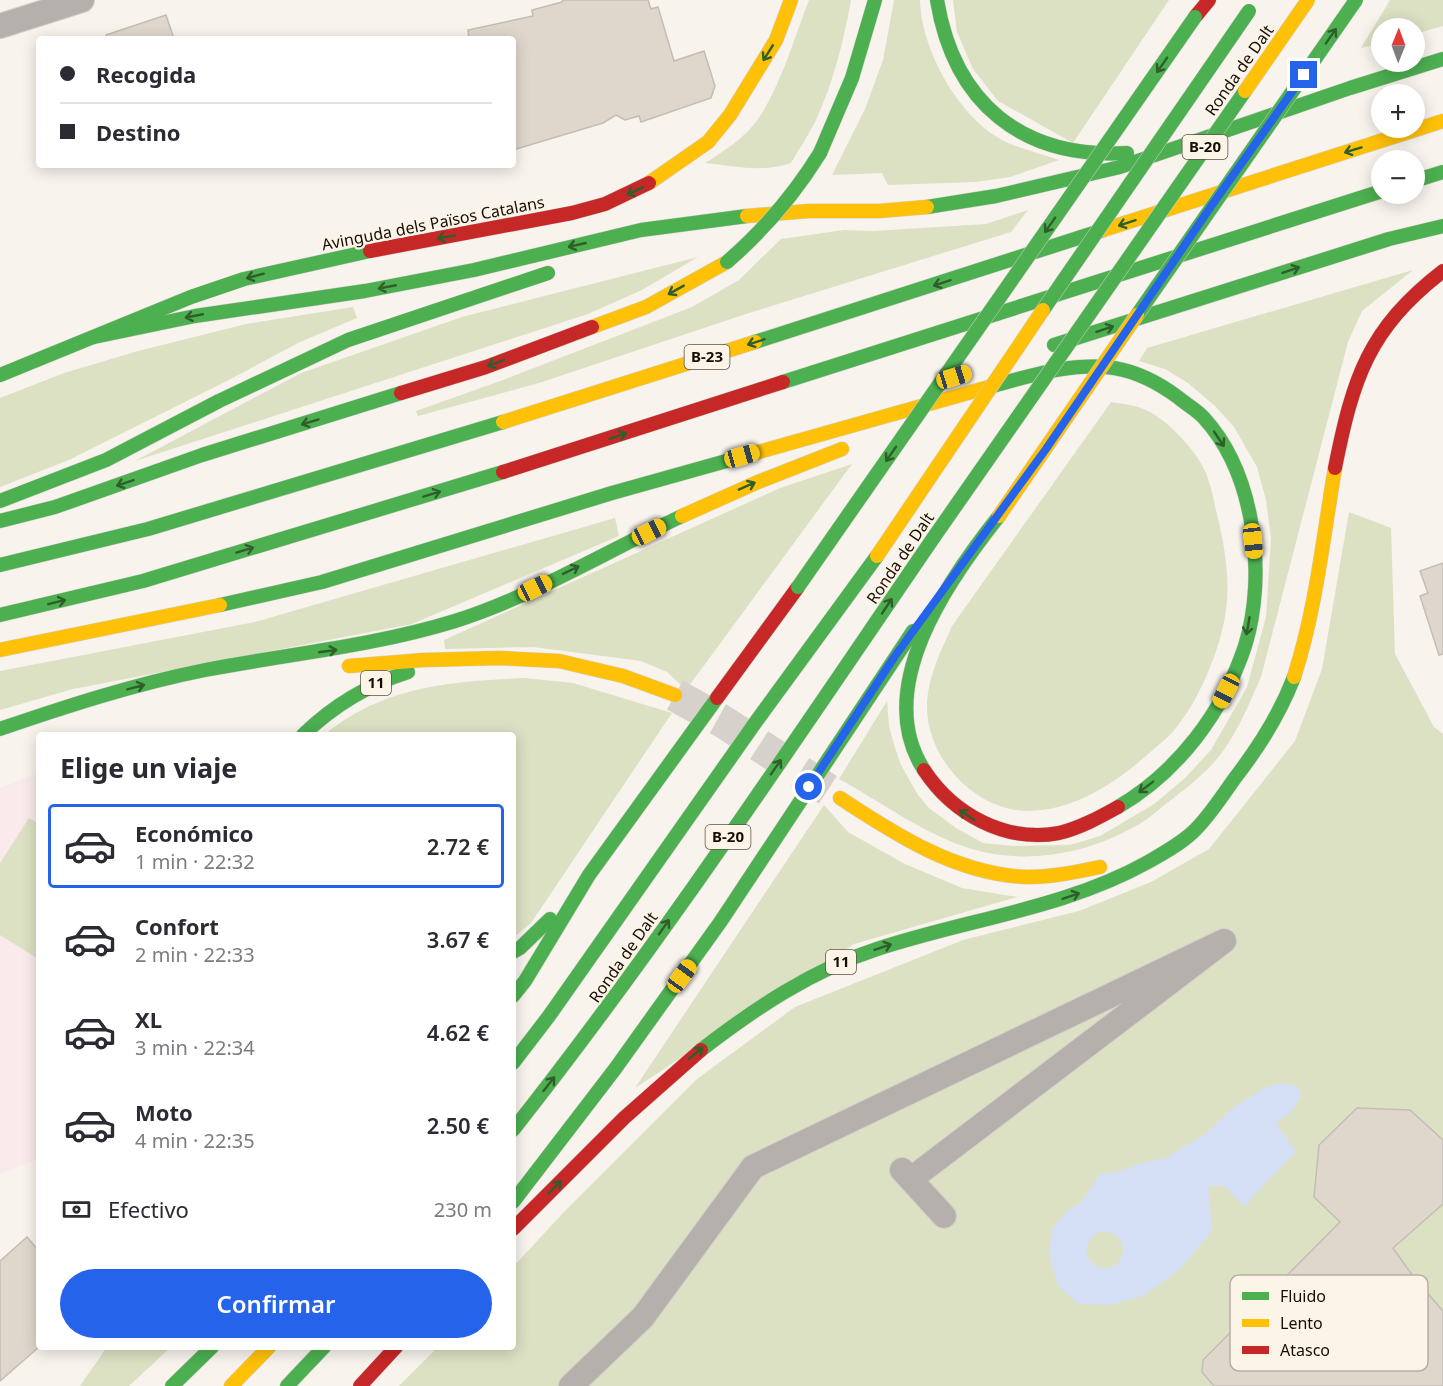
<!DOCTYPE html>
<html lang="es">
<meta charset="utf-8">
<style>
:root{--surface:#fff;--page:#f7f7f7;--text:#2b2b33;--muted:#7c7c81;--line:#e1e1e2;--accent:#2563eb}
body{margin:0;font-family:"Noto Sans",sans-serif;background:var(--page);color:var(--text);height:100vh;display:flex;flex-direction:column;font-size:22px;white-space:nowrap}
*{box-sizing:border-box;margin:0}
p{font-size:20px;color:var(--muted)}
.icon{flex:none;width:33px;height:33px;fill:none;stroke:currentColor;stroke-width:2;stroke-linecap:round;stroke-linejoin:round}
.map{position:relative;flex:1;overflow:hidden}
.side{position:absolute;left:36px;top:732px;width:480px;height:618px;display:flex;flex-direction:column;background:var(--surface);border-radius:6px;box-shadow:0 3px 15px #0003}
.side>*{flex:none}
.guide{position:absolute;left:36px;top:36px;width:480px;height:132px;border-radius:6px;box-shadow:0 3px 15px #0003;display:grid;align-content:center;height:132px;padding:0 24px;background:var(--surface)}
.needle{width:39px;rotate:1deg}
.controls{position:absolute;left:1371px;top:18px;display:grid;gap:12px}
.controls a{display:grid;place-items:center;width:54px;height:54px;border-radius:50%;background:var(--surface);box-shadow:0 3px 15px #0003;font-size:30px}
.end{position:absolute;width:27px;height:27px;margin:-14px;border:8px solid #2563eb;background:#fff;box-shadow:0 0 0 3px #fff}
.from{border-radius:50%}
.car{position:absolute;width:18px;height:36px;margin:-18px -9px;border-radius:8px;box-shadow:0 0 4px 2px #0007;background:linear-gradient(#f5c518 24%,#345 0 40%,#f5c518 0 76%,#345 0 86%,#f5c518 0)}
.guide b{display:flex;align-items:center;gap:21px;height:57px;font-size:22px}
.guide b+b{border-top:2px solid var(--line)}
.guide i{width:15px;height:15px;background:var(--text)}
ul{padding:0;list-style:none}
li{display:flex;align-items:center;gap:18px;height:84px;margin:0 12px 9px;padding:0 12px;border:3px solid transparent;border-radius:6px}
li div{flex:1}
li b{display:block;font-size:22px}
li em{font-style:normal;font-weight:600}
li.selected{border-color:var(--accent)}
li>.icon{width:54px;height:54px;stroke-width:1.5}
h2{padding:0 24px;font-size:27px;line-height:72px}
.pay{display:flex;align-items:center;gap:15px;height:66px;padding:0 24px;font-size:22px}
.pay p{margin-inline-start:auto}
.action{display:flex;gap:12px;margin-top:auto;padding:12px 24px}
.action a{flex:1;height:69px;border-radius:36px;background:var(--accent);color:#fff;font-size:24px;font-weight:600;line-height:69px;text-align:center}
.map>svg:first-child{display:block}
.education{fill:#fbeaec}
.green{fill:#dce1c4}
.water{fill:#d4dff6;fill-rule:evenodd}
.building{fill:#dfd7cc;stroke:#c3bdb5;stroke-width:1.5}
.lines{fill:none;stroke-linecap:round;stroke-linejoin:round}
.highway-tunnel{stroke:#d6d1ca;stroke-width:33;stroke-dasharray:33 16;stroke-linecap:butt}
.street-casing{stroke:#d3cec9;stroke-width:26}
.fast-casing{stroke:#d3cec9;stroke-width:15}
.slow-casing{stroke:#d3cec9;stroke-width:15}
.jam-casing{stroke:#d3cec9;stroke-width:15}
.street{stroke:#b5b0ac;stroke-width:24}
.fast{stroke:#4caf50;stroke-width:14}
.slow{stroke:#ffc107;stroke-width:14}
.jam{stroke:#c62828;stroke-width:14}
.fast-bridge-casing{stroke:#d3cec9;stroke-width:15;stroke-linecap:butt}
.slow-bridge-casing{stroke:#d3cec9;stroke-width:15;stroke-linecap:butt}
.fast-bridge{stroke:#4caf50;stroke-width:14}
.slow-bridge{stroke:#ffc107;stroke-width:14}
.oneway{stroke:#305e2a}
.route{stroke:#2563eb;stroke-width:8}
.labels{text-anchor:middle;stroke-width:4.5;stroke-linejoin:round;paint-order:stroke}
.shield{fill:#fdf4e8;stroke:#5b5349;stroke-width:1.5}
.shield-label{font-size:15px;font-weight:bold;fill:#150e05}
.street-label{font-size:16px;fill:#150e05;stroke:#fdf4e8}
.key{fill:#fdf4e8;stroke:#b7afa4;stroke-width:1.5}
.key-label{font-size:16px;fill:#150e05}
</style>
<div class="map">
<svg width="1443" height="1386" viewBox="0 0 1443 1386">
<rect width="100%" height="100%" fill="#f8f3ed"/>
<path class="education" d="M39,773V1159L0,1174V788Z"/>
<g class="green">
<path d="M809,0H851C844,40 833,84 815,122C808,136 799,149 791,163C762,173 735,166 705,163C724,151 745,138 758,119C780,88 795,36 809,0Z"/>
<path d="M894,0H920C921,50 960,120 1006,142C1022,149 1041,154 1059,160L1010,177L976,182L888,185L882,173L832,175L865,109L883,60Z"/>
<path d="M953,0H1169L1073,143L998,101L973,69L957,32Z"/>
<path d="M1390,0H1443V26L1415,34L1414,28H1382L1381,43L1361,48Z"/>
<path d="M1028,210L1011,232L746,314L539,383L418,416L416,411L503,380L692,307L739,280L781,239L844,230L873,231L986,224Z"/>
<path d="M698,257L642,290L588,314L135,461L301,373L462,317Z"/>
<path d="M1413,270L1362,311L1348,342L1261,677C1249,704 1238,731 1221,754C1206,773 1187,788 1167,803C1157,811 1146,821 1134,827C1086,854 1025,865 972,849C923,834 883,803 839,779L887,701L889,726L895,748L901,765L918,795L929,808L956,828L983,843L1013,846L1070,845L1100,836L1154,804L1184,779L1211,750L1247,687L1266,617L1271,538L1266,500L1257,467L1234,427L1215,406L1188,383L1165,369L1139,361L1147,348Z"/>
<path d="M353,307L357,318L300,342L225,382L69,460L0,487V398L64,373L138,351L246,324Z"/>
<path d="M1111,402C1123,404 1138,405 1150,412C1169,422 1193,448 1203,467C1210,480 1213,496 1216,510C1225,547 1232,585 1224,622C1217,656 1198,702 1175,729C1170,736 1162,742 1155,748C1120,780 1078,810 1028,811C976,811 927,759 927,707C927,678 941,651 952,626Z"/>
<path d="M852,464L686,690L667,672L641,661L533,647L445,649L444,640L780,488Z"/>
<path d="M1349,512L1391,528L1395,654L1434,727L1443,734V1386H399L438,1347H513V1267L563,1213L697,1079L795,1007L963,940L1079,911L1151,882L1209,849L1295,741L1322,669Z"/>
<path d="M615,518L619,536L412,624L73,689L0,710V671L255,622Z"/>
<path d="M525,678L573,683L672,713L531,923L513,938V735H324C382,686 453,681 525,678Z"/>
<path d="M824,805L848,832L905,864L962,888L1017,897L854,944L635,1088Z"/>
<path d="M29,818L39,824L38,959L0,935V863Z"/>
<path d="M107,1347H171L129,1386H80Z"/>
</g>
<path class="water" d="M1282,1083L1298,1087L1301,1097L1290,1113L1276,1123L1296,1152L1244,1206L1224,1186H1208L1212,1231L1178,1271L1143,1296L1109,1305L1079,1304L1058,1286L1049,1256L1052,1229L1068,1210L1081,1203L1100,1174L1117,1172L1141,1163L1166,1158L1207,1133L1231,1109L1266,1087ZM1099,1232C1132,1228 1129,1272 1102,1268C1094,1267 1089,1260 1086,1253L1089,1240Z"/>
<g class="building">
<path d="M563,0H648L651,9L658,7L674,61L704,51L715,86L711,98L641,122L639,116L625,120L616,115L603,123L513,150V39H469L468,30L533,16L532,10L562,2Z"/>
<path d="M166,15L174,39H107L106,35Z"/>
<path d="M1443,563V654L1439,655L1420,596L1428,593L1420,571Z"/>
<path d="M1357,1108L1410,1110L1443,1140V1204L1393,1248L1415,1279L1443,1311V1386H1214L1202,1372L1203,1360L1340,1222L1314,1197L1319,1145Z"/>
<path d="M27,1237L39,1251V1347L0,1381V1261Z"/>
</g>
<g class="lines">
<path class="highway-tunnel" d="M675,695L722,721L836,795"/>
<g class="street-casing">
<g id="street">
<path d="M0,26L82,0"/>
<path d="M902,1170L944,1216"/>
<path d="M571,1386L643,1317L753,1167L1224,941L911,1179"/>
</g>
</g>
<g class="fast-casing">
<g id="fast">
<path d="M937,0C954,103 1022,159 1127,153"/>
<path d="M820,153L852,78L875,0"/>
<path d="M1414,181L1443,172"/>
<path d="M927,207L996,196L1120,167L1350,88L1443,59"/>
<path d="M94,337L195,316L365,291L474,270L641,230L747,216"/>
<path d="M755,342L1103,230"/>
<path d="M1054,345L1389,239L1443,226"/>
<path d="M0,375L191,297L244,279L370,251"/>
<path d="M783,382L1382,191"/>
<path d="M989,387C1030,376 1071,362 1114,368C1139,372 1159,383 1179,398C1187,405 1197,410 1204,418C1255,474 1267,575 1245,646C1223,712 1178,772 1118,807"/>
<path d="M0,501L106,460L219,401L348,340L548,273"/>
<path d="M0,521L55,507L202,455L401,393"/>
<path d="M0,565L148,529L503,422"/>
<path d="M220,605L322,582L612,493L755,453"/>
<path d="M0,615L143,581L503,472"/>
<path d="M0,729C67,706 135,684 205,670C289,654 374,646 455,621C534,596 607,551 682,516"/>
<path d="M303,735C334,705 367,685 408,672"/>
<path d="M924,770C871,688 949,579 999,516"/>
<path d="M513,952L520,948L550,919"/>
<path d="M513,996L525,981L589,875L717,698"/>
<path d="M701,1050C754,1009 812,970 877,949C967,919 1064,909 1148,862C1164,853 1180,844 1193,832C1209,817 1222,796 1235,778C1259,747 1280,714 1294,677"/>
<path d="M513,1063L549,1016L755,723L877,556"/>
<path d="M513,1130C663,940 797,737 934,537"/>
<path d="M513,1202L615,1069L721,921L913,631"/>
<path d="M172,1386L212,1347"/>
<path d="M287,1386L324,1347"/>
</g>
</g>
<g class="slow-casing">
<g id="slow">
<path d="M649,183L708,142L730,115L776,40L791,0"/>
<path d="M747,216L809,211H879L927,207"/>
<path d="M1103,230L1443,121"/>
<path d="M592,327L646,307L727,262"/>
<path d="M503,422L755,342"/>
<path d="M755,453L989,387"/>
<path d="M682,516L758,482L842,449"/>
<path d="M0,650L220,605"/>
<path d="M349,666L424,660L499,658L559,661L623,676L675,695"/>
<path d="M1294,677C1316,609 1323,538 1335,468"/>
<path d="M840,798C896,835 958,875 1028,877C1052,877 1076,872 1100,867"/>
<path d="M231,1386L269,1347"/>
</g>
</g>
<g class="jam-casing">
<g id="jam">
<path d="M1195,17L1209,0"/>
<path d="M370,251L572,213L605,204L649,183"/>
<path d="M401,393L486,367L592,327"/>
<path d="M1335,468C1353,378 1368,329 1443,271"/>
<path d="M503,472L783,382"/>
<path d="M717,698L798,587"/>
<path d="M924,770C953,814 1005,843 1059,833C1080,828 1100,817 1118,807"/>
<path d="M513,1229L624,1118L701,1050"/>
<path d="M360,1386L396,1347"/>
</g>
</g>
<use href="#street" class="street"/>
<use href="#fast" class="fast"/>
<use href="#slow" class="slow"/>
<use href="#jam" class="jam"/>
<g class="fast-bridge-casing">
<g id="fast-bridge">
<path d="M727,262C764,230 794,195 820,153"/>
<path d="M1043,310L1249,11"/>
<path d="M1137,315L1356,0"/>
<path d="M934,537L1245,91"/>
<path d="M798,587L1195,17"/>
</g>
</g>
<g class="slow-bridge-casing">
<g id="slow-bridge">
<path d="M1245,91L1308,0"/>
<path d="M999,516L1137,315"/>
<path d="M877,556L1043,310"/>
</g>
</g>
<use href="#fast-bridge" class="fast-bridge"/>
<use href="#slow-bridge" class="slow-bridge"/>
</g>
<defs><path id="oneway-shaft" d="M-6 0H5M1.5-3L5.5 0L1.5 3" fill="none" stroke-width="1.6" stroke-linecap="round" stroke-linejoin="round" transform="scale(1.5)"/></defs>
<g class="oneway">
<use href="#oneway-shaft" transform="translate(1331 36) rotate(-55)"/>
<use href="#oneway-shaft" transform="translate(768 53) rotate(122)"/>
<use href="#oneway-shaft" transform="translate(1162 65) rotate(125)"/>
<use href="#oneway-shaft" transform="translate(1353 150) rotate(163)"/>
<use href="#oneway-shaft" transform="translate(635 191) rotate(155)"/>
<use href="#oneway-shaft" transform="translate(1127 223) rotate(162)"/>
<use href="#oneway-shaft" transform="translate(1050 225) rotate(125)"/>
<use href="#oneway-shaft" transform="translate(446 237) rotate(170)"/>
<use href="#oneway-shaft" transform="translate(577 245) rotate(167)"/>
<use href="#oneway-shaft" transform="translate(1291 270) rotate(-18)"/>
<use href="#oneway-shaft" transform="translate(255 276) rotate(165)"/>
<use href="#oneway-shaft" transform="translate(942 283) rotate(162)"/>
<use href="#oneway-shaft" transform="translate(387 287) rotate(169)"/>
<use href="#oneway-shaft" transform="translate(676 290) rotate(151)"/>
<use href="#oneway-shaft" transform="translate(194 316) rotate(169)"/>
<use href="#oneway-shaft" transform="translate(1105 329) rotate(-18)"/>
<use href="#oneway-shaft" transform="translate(756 342) rotate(162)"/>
<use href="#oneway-shaft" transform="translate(496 363) rotate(159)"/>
<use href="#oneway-shaft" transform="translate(310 422) rotate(163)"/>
<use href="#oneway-shaft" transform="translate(618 436) rotate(-18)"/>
<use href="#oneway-shaft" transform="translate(1219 439) rotate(56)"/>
<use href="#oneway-shaft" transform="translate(891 454) rotate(125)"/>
<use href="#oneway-shaft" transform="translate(125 483) rotate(161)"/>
<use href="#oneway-shaft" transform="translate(747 486) rotate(-24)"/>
<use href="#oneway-shaft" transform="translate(432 494) rotate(-17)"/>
<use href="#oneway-shaft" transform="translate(245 550) rotate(-17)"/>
<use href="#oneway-shaft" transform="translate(571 570) rotate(-26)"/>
<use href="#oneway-shaft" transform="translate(57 602) rotate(-14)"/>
<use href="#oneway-shaft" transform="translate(887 606) rotate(-56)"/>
<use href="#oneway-shaft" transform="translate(1248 626) rotate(100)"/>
<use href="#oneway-shaft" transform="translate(328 651) rotate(-8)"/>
<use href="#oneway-shaft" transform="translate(136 687) rotate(-15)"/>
<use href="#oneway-shaft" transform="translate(776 767) rotate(-55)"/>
<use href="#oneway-shaft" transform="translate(1146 787) rotate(143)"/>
<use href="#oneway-shaft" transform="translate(967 815) rotate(-146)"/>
<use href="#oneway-shaft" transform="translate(1071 896) rotate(-19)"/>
<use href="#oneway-shaft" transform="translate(664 927) rotate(-55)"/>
<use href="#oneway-shaft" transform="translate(883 947) rotate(-19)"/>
<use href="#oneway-shaft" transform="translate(696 1053) rotate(-40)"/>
<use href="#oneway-shaft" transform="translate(549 1084) rotate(-52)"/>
<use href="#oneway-shaft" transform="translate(555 1187) rotate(-45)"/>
</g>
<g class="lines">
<path class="route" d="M809,787L895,656L1046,449L1212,205L1304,75"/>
</g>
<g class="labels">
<g class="shield">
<rect x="1182.5" y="135" width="45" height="24" rx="4.5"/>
<rect x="684.5" y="345" width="45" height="24" rx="4.5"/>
<rect x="361" y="671" width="30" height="24" rx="4.5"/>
<rect x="705.5" y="825" width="45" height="24" rx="4.5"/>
<rect x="826" y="950" width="30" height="24" rx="4.5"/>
</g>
<g class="shield-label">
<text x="1205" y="152">B-20</text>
<text x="707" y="362">B-23</text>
<text x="376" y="688">11</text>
<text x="728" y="842">B-20</text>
<text x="841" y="967">11</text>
</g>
<g class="street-label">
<text transform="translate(1239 70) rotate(-55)" y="6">Ronda de Dalt</text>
<text transform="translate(433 223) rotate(-11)" y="6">Avinguda dels Països Catalans</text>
<text transform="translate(900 558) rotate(-56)" y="6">Ronda de Dalt</text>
<text transform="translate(623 957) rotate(-55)" y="6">Ronda de Dalt</text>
</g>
</g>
<rect x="1230" y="1275" width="198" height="96" rx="9" class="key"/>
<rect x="1242" y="1292" width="27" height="8" fill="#4caf50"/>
<rect x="1242" y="1319" width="27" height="8" fill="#ffc107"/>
<rect x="1242" y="1346" width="27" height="8" fill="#c62828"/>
<g class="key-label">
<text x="1280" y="1302">Fluido</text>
<text x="1280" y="1329">Lento</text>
<text x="1280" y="1356">Atasco</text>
</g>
</svg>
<div class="controls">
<a><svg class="needle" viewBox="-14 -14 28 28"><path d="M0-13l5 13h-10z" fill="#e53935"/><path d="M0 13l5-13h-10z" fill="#7c7c81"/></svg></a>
<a>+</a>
<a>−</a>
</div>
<i class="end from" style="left:809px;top:787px"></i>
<i class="end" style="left:1304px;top:75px"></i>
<i class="car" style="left:954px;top:377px;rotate:73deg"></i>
<i class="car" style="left:742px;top:456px;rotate:74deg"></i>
<i class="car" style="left:649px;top:532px;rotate:64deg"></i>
<i class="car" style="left:1253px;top:541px;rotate:174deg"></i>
<i class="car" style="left:535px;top:588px;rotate:64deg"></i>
<i class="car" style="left:1226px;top:691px;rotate:207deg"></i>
<i class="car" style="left:682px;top:976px;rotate:36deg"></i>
<div class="guide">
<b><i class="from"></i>Recogida</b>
<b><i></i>Destino</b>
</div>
<section class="side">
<h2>Elige un viaje</h2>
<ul>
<li class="selected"><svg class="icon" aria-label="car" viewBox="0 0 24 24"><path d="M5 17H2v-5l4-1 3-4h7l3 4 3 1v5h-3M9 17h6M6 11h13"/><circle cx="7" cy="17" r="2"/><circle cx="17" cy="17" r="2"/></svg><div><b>Económico</b><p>1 min · 22:32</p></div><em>2.72 €</em></li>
<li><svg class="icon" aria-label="car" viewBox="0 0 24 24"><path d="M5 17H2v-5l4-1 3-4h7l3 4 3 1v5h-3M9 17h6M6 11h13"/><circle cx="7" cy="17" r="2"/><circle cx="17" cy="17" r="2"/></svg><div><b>Confort</b><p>2 min · 22:33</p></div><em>3.67 €</em></li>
<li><svg class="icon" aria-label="car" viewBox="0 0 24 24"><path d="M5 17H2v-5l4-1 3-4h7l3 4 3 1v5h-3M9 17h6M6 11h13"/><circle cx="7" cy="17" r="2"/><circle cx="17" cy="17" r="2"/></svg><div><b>XL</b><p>3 min · 22:34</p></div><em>4.62 €</em></li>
<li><svg class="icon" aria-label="car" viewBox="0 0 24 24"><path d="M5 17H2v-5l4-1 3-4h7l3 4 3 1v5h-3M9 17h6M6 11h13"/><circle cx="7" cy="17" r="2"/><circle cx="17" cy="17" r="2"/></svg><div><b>Moto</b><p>4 min · 22:35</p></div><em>2.50 €</em></li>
</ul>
<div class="pay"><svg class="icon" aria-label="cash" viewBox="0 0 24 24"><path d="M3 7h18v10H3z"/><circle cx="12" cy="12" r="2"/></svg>Efectivo<p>230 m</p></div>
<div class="action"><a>Confirmar</a></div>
</section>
</div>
